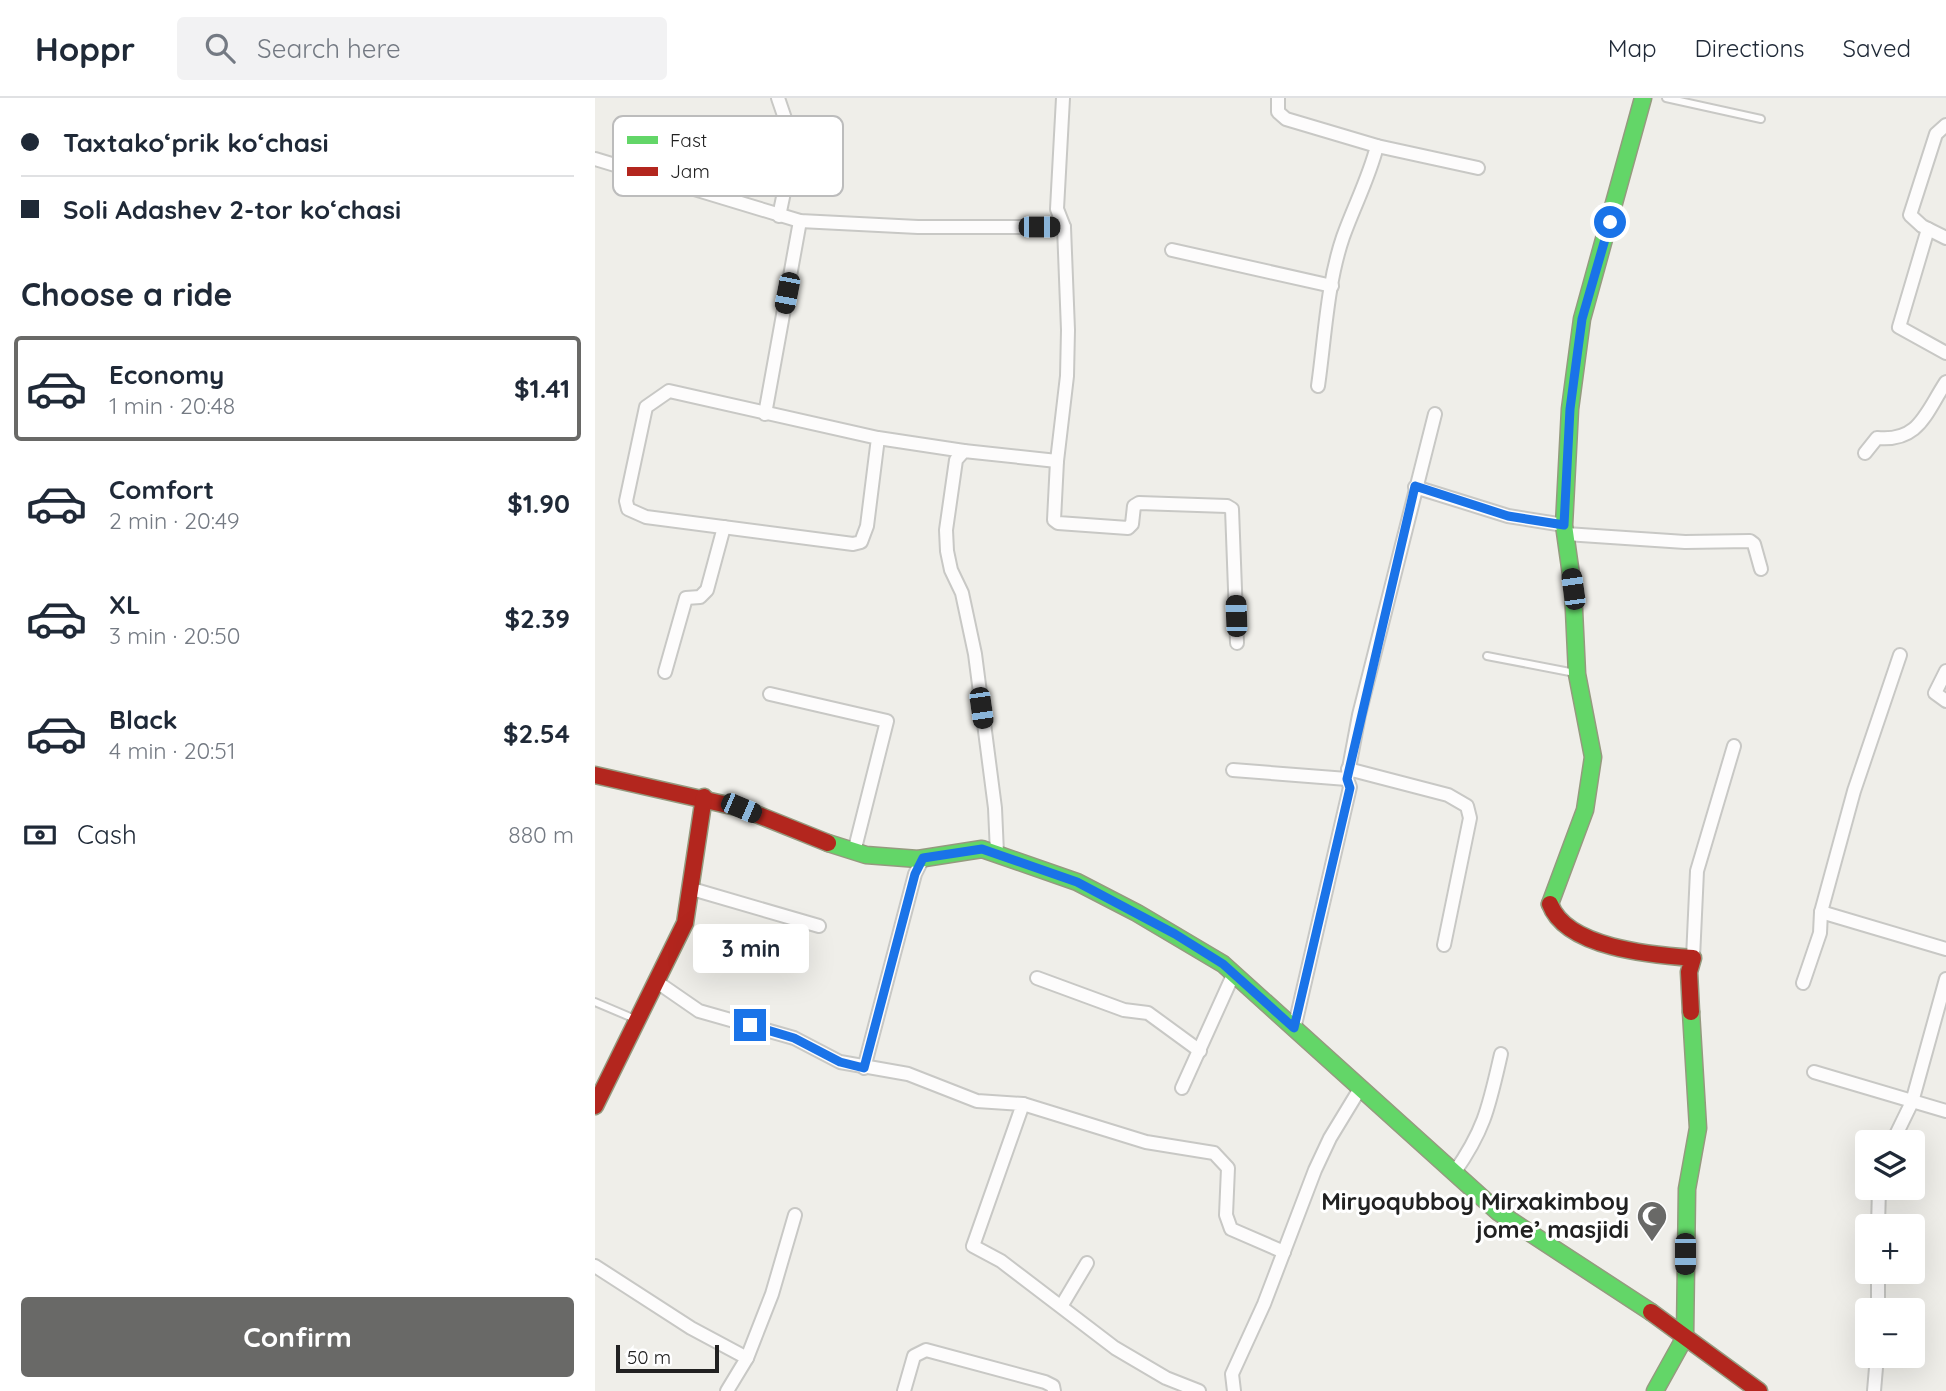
<!DOCTYPE html>
<meta charset="utf-8">
<style>
:root{--surface:#fff;--page:#f2f2f3;--text:#1f2937;--muted:#747a83;--line:#e0e1e3;--accent:#696967}
body{margin:0;font-family:Quicksand,sans-serif;background:var(--page);color:var(--text);height:100vh;display:flex;flex-direction:column;font-size:26px;white-space:nowrap}
*{box-sizing:border-box;margin:0}
p{font-size:23px;color:var(--muted)}
.icon{flex:none;width:38px;height:38px;fill:none;stroke:currentColor;stroke-width:2;stroke-linecap:round;stroke-linejoin:round}
.map{position:relative;flex:1;overflow:hidden}
.panel{display:flex;flex-direction:column;background:var(--surface);width:595px}
.panel>*{flex:none}
.guide{display:grid;align-content:center;height:154px;padding:0 21px;background:var(--surface)}
.buttons{position:absolute;left:1260px;top:1032px;display:grid;gap:14px}
.buttons a{display:grid;place-items:center;width:70px;height:70px;border-radius:7px;background:var(--surface);box-shadow:0 7px 28px #0002;font-size:35px}
.scale{position:absolute;left:21px;bottom:18px;width:103px;box-sizing:border-box;padding-left:7px;border:4px solid #212121;border-top:0;font-size:19px;line-height:24px;white-space:nowrap;color:#212121;-webkit-text-stroke:5px #fff;paint-order:stroke}
.end{position:absolute;width:32px;height:32px;margin:-16px;border:9px solid #1a73e8;background:#fff;box-shadow:0 0 0 4px #fff}
.from{border-radius:50%}
.bubble{position:absolute;height:49px;border-radius:7px;background:var(--surface);box-shadow:0 7px 28px #0002;font-size:23px;font-weight:700;line-height:49px;text-align:center}
.car{position:absolute;width:21px;height:42px;margin:-21px -10px;border-radius:9px;box-shadow:0 0 5px 2px #0007;background:linear-gradient(#222 24%,#8ab4d8 0 40%,#222 0 76%,#8ab4d8 0 86%,#222 0)}
.guide b{display:flex;align-items:center;gap:24px;height:66px;font-size:26px}
.guide b+b{border-top:2px solid var(--line)}
.guide i{width:18px;height:18px;background:var(--text)}
ul{padding:0;list-style:none}
li{display:flex;align-items:center;gap:21px;height:105px;margin:0 14px 10px;padding:0 7px;border:4px solid transparent;border-radius:7px}
li div{flex:1}
li b{display:block;font-size:26px}
li em{font-style:normal;font-weight:700}
li.current{border-color:var(--accent)}
li>.icon{width:63px;height:63px;stroke-width:1.5}
h2{padding:0 21px;font-size:32px;line-height:84px}
.pay{display:flex;align-items:center;gap:18px;height:77px;padding:0 21px;font-size:26px}
.pay p{margin-inline-start:auto}
.button{display:flex;gap:14px;margin-top:auto;padding:14px 21px}
.button a{flex:1;height:80px;border-radius:7px;background:var(--accent);color:#fff;font-size:28px;font-weight:700;line-height:80px;text-align:center}
header{display:flex;align-items:center;gap:42px;box-sizing:border-box;height:98px;padding:0 35px;background:var(--surface);border-bottom:2px solid var(--line)}
header strong{font-size:33px}
nav{display:flex;gap:38px;margin-inline-start:auto;font-size:24px}
.search{width:490px;height:63px;background:var(--page);display:flex;align-items:center;gap:18px;box-sizing:border-box;padding:0 24px;border-radius:7px;color:var(--muted);font-size:26px}
main{display:flex;flex:1;min-height:0}
.map>svg:first-child{display:block}
.lines{fill:none;stroke-linecap:round;stroke-linejoin:round}
.lane-casing{stroke:#c8c8c5;stroke-width:10}
.street-casing{stroke:#c8c8c5;stroke-width:16}
.fast-casing{stroke:#959a7f;stroke-width:19}
.jam-casing{stroke:#959a7f;stroke-width:19}
.lane{stroke:#fdfcfc;stroke-width:6}
.street{stroke:#fdfcfc;stroke-width:12}
.fast{stroke:#63d668;stroke-width:16}
.jam{stroke:#b3261e;stroke-width:16}
.route{stroke:#1a73e8;stroke-width:9}
.labels{text-anchor:middle;stroke-width:6;stroke-linejoin:round;paint-order:stroke}
.poi-label{font-size:24px;font-weight:bold;fill:#212121;stroke:#fff;text-anchor:end}
.key{fill:#fff;stroke:#bcbcbc;stroke-width:2}
.key-label{font-size:19px;fill:#212121}
</style>
<header>
<strong>Hoppr</strong>
<div class="search"><svg class="icon" aria-label="search" viewBox="0 0 24 24"><circle cx="10" cy="10" r="6"/><path d="M15 15l6 6"/></svg>Search here</div>
<nav><a>Map</a><a>Directions</a><a>Saved</a></nav>
</header>
<main>
<section class="panel">
<div class="guide">
<b><i class="from"></i>Taxtakoʻprik koʻchasi</b>
<b><i></i>Soli Adashev 2-tor koʻchasi</b>
</div>
<h2>Choose a ride</h2>
<ul>
<li class="current"><svg class="icon" aria-label="car" viewBox="0 0 24 24"><path d="M5 17H2v-5l4-1 3-4h7l3 4 3 1v5h-3M9 17h6M6 11h13"/><circle cx="7" cy="17" r="2"/><circle cx="17" cy="17" r="2"/></svg><div><b>Economy</b><p>1 min · 20:48</p></div><em>$1.41</em></li>
<li><svg class="icon" aria-label="car" viewBox="0 0 24 24"><path d="M5 17H2v-5l4-1 3-4h7l3 4 3 1v5h-3M9 17h6M6 11h13"/><circle cx="7" cy="17" r="2"/><circle cx="17" cy="17" r="2"/></svg><div><b>Comfort</b><p>2 min · 20:49</p></div><em>$1.90</em></li>
<li><svg class="icon" aria-label="car" viewBox="0 0 24 24"><path d="M5 17H2v-5l4-1 3-4h7l3 4 3 1v5h-3M9 17h6M6 11h13"/><circle cx="7" cy="17" r="2"/><circle cx="17" cy="17" r="2"/></svg><div><b>XL</b><p>3 min · 20:50</p></div><em>$2.39</em></li>
<li><svg class="icon" aria-label="car" viewBox="0 0 24 24"><path d="M5 17H2v-5l4-1 3-4h7l3 4 3 1v5h-3M9 17h6M6 11h13"/><circle cx="7" cy="17" r="2"/><circle cx="17" cy="17" r="2"/></svg><div><b>Black</b><p>4 min · 20:51</p></div><em>$2.54</em></li>
</ul>
<div class="pay"><svg class="icon" aria-label="cash" viewBox="0 0 24 24"><path d="M3 7h18v10H3z"/><circle cx="12" cy="12" r="2"/></svg>Cash<p>880 m</p></div>
<div class="button"><a>Confirm</a></div>
</section>
<div class="map">
<svg width="1351" height="1293" viewBox="0 0 1351 1293">
<rect width="100%" height="100%" fill="#efeee9"/>
<g class="lines">
<g class="lane-casing">
<g id="lane">
<path d="M1071,0L1166,21"/>
<path d="M892,558L980,575"/>
<path d="M0,904L40,921"/>
</g>
</g>
<g class="street-casing">
<g id="street">
<path d="M183,0L199,47L184,118"/>
<path d="M683,0V14L691,21L782,48C774,80 759,108 748,139C732,186 730,239 723,288"/>
<path d="M1351,27L1341,36L1315,117L1327,128L1351,140"/>
<path d="M782,48L883,70"/>
<path d="M0,61L205,123L323,129H469"/>
<path d="M1333,131L1304,229L1351,255"/>
<path d="M577,152L737,188"/>
<path d="M170,316L205,123"/>
<path d="M283,340L272,428L266,444L258,446L51,419L33,411L31,403L51,309L74,293L283,340L369,353"/>
<path d="M1270,355L1282,340C1324,344 1330,316 1351,284"/>
<path d="M462,363L459,422L463,425L533,430L537,426L539,408L544,405L632,408L637,411L642,545"/>
<path d="M820,389L913,418L969,427"/>
<path d="M971,436L1090,444L1155,443L1159,446L1166,471"/>
<path d="M1351,573L1340,595L1351,603"/>
<path d="M70,574L91,500L105,499L112,492L129,429"/>
<path d="M175,596L292,623L259,754"/>
<path d="M753,671L853,697L872,708L875,720L849,847"/>
<path d="M638,672L752,681"/>
<path d="M402,755L400,710L380,556L367,495L356,472L352,453L351,432L361,362L369,353L462,363L472,278L473,232L469,129L462,111L468,0"/>
<path d="M97,791L224,828"/>
<path d="M1226,814L1351,851"/>
<path d="M1098,860L1102,773L1139,648"/>
<path d="M442,880L529,912L553,915L605,953"/>
<path d="M62,884L104,913L199,940L245,964L313,976L382,1003L428,1006L378,1148L406,1163L520,1250L571,1280L604,1293"/>
<path d="M1208,885L1225,835L1226,814L1259,693L1305,557"/>
<path d="M699,931L755,689L752,681L764,617L840,316"/>
<path d="M269,970L320,776L328,760"/>
<path d="M1219,974L1351,1013"/>
<path d="M587,990L639,875"/>
<path d="M428,1006L551,1044L619,1055L633,1070L631,1117L636,1131L689,1154"/>
<path d="M1297,1045L1317,1004L1351,881"/>
<path d="M859,1075C890,1031 894,1008 906,956"/>
<path d="M1283,1129L1284,1090"/>
<path d="M0,1168L96,1230L152,1260L132,1293"/>
<path d="M467,1207L492,1165"/>
<path d="M1283,1213V1174"/>
<path d="M152,1260L177,1196L200,1117"/>
<path d="M309,1293L319,1258L331,1252L450,1284L458,1288L459,1293"/>
<path d="M639,1293L637,1276L669,1206L720,1072L735,1040L766,989"/>
<path d="M1279,1293L1282,1258"/>
</g>
</g>
<g class="fast-casing">
<g id="fast">
<path d="M233,745L271,757L323,761L387,751L482,784L542,815L628,866L903,1114L1056,1214"/>
<path d="M955,806L990,712L998,659L982,576L978,491L969,427L975,311L987,221L1048,0"/>
<path d="M1060,1293L1090,1239L1092,1091L1103,1030L1096,914"/>
</g>
</g>
<g class="jam-casing">
<g id="jam">
<path d="M0,677L146,710L233,745"/>
<path d="M955,806C971,850 1057,857 1098,860L1094,874L1096,914"/>
<path d="M0,1008L90,825L109,699"/>
<path d="M1056,1214L1164,1293"/>
</g>
</g>
<use href="#lane" class="lane"/>
<use href="#street" class="street"/>
<use href="#fast" class="fast"/>
<use href="#jam" class="jam"/>
</g>
<g class="lines">
<path class="route" d="M155,927L199,940L245,964L269,970L320,776L328,760L387,751L482,784L580,836L628,866L699,930L755,690L752,681L820,388L913,418L969,427L975,311L987,221L1015,124"/>
</g>
<defs>
<g id="mosque-pin" transform="scale(1.575)"><path d="M0 17L-7.5 6A9.5 9.5 0 1 1 7.5 6Z" fill="#696967" stroke="#fff"/><path d="M3.5-4.9A6 6 0 1 0 3.5 4.9A5 5 0 1 1 3.5-4.9Z" fill="#fff"/></g>
</defs>
<g fill-rule="evenodd">
<use href="#mosque-pin" x="1057" y="1118"/>
</g>
<g class="labels">
<g class="poi-label">
<text x="1034" y="1112">Miryoqubboy Mirxakimboy<tspan x="1034" dy="28">jome’ masjidi</tspan></text>
</g>
</g>
<rect x="18" y="18" width="230" height="80" rx="10" class="key"/>
<rect x="32" y="38" width="31" height="8" fill="#63d668"/>
<rect x="32" y="69" width="31" height="9" fill="#b3261e"/>
<g class="key-label">
<text x="75" y="49">Fast</text>
<text x="75" y="80">Jam</text>
</g>
</svg>
<div class="buttons">
<a><svg class="icon" aria-label="layers" viewBox="0 0 24 24"><path d="M12 4l9 5-9 5-9-5zM3 14l9 5 9-5"/></svg></a>
<a>+</a>
<a>−</a>
</div>
<div class="scale">50 m</div>
<i class="end from" style="left:1015px;top:124px"></i>
<i class="end" style="left:155px;top:927px"></i>
<div class="bubble" style="left:98px;top:826px;width:116px">3 min</div>
<i class="car" style="left:444px;top:129px;rotate:90deg"></i>
<i class="car" style="left:192px;top:195px;rotate:191deg"></i>
<i class="car" style="left:978px;top:491px;rotate:352deg"></i>
<i class="car" style="left:641px;top:518px;rotate:358deg"></i>
<i class="car" style="left:386px;top:610px;rotate:172deg"></i>
<i class="car" style="left:146px;top:710px;rotate:113deg"></i>
<i class="car" style="left:1090px;top:1156px;rotate:180deg"></i>
</div>
</main>
